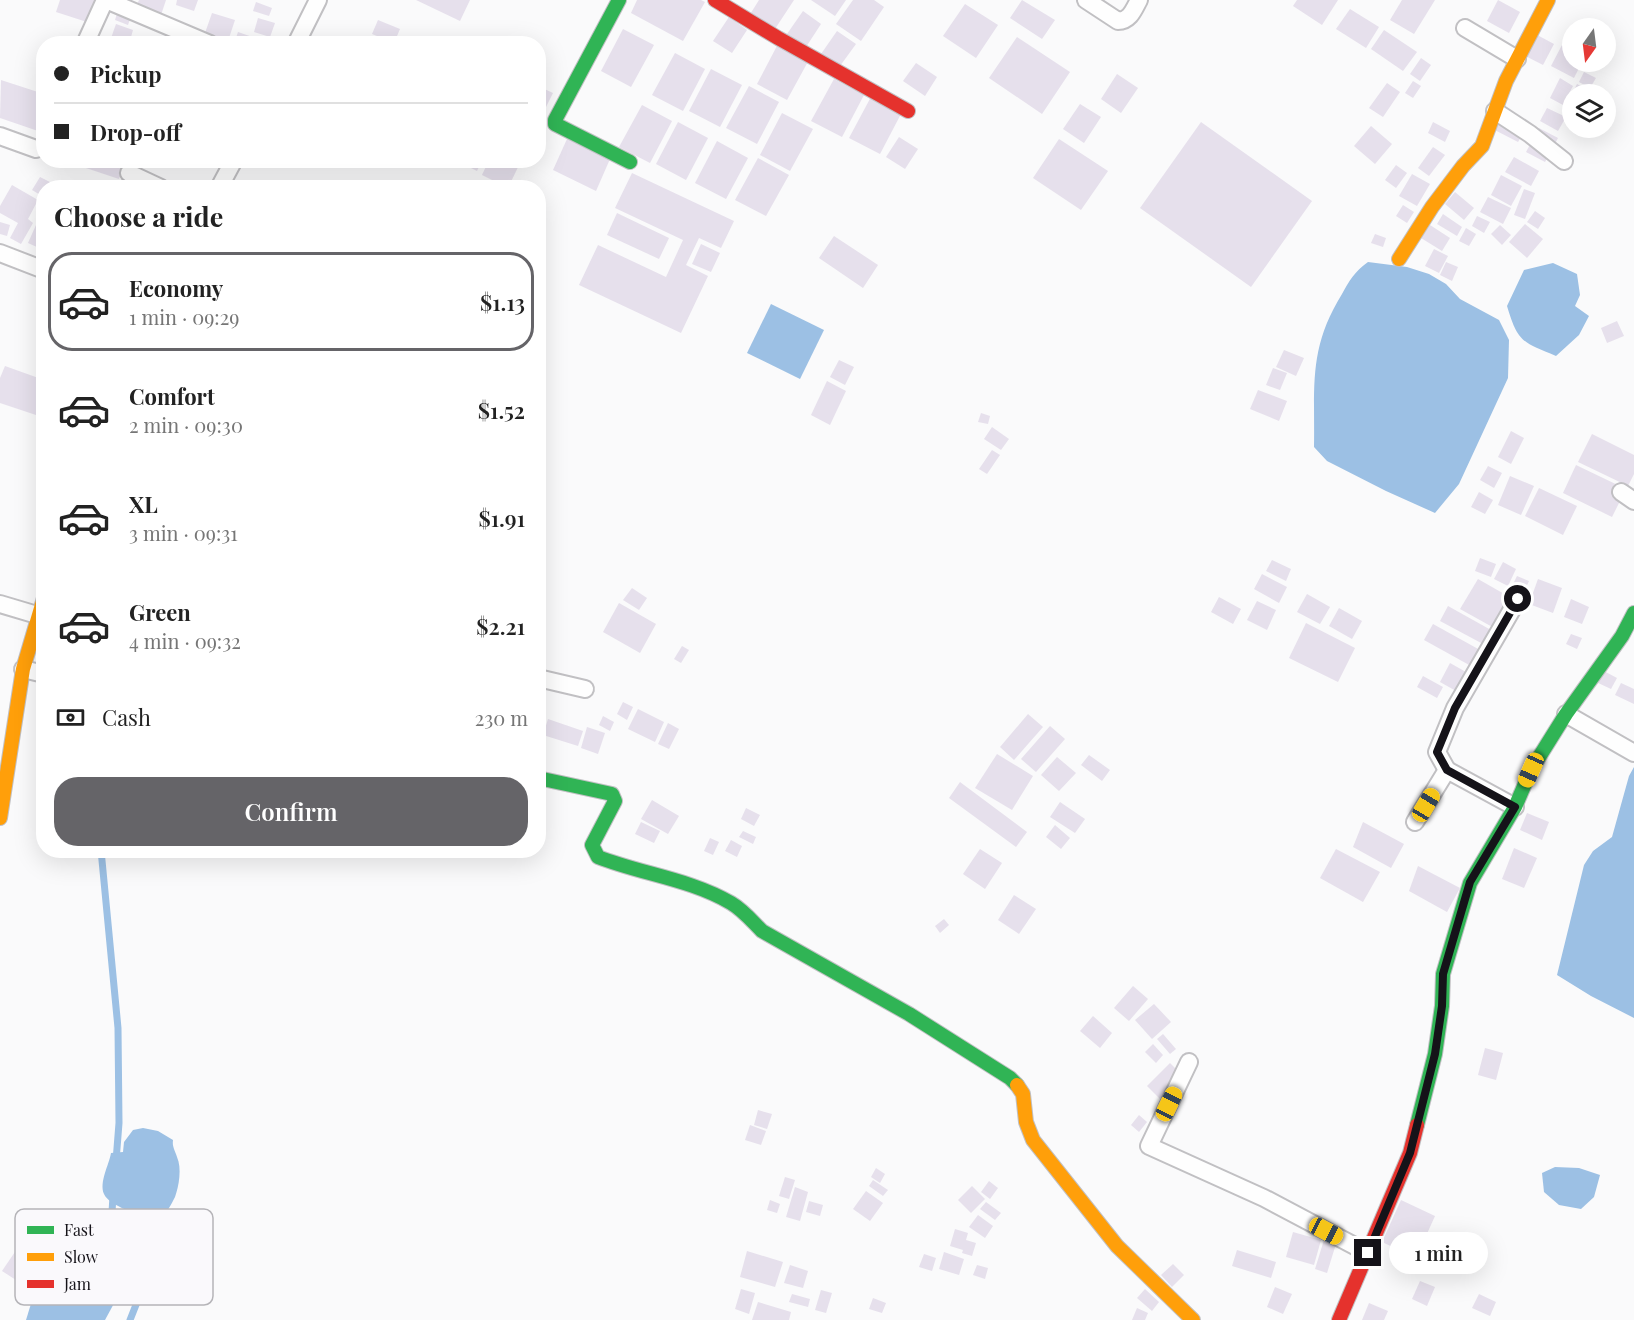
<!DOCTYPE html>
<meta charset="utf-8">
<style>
:root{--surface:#fff;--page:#f6f6f6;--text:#222;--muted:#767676;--line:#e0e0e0;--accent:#656468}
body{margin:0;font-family:"Playfair Display",serif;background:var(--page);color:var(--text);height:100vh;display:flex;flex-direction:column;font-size:22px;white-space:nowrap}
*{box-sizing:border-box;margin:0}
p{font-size:20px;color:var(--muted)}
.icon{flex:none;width:33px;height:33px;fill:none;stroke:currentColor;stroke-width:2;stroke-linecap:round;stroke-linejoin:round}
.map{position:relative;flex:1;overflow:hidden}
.sheet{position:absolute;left:36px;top:180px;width:510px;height:678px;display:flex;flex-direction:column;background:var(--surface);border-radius:24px;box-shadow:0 6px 24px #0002}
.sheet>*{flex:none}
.hud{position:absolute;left:36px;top:36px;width:510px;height:132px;border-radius:24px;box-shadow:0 6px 24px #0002;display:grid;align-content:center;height:132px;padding:0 18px;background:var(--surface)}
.needle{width:39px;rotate:194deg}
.buttons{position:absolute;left:1562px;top:18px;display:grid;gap:12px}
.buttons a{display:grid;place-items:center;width:54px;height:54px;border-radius:50%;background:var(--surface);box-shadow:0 6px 24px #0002;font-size:30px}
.end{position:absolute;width:27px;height:27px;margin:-14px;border:8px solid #151319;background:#fff;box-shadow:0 0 0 3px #fff}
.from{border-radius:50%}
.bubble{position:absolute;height:42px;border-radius:21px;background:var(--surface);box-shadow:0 6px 24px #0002;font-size:20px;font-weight:600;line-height:42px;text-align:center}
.car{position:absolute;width:18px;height:36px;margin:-18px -9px;border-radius:8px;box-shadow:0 0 4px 2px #0007;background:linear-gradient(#f5c518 24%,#345 0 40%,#f5c518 0 76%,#345 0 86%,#f5c518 0)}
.hud b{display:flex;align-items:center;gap:21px;height:57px;font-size:22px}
.hud b+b{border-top:2px solid var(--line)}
.hud i{width:15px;height:15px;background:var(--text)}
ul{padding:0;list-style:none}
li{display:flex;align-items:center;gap:18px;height:99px;margin:0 12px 9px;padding:0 6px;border:3px solid transparent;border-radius:24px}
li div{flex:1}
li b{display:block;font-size:22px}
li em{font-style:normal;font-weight:600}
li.active{border-color:var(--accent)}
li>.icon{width:54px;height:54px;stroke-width:1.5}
h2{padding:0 18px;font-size:27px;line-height:72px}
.pay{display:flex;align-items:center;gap:15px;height:66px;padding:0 18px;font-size:22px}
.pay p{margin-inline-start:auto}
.primary-button{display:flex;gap:12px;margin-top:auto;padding:12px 18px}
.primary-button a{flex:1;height:69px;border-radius:24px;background:var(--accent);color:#fff;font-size:24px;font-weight:600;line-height:69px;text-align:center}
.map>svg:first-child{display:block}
.water{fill:#9cc0e4}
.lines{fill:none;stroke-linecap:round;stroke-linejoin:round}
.stream{stroke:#9cc0e4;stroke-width:7}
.building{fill:#e6e0ec}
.street-casing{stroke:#c1c0c3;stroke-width:20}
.fast-casing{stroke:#c1c0c3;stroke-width:16}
.slow-casing{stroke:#c1c0c3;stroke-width:16}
.jam-casing{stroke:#c1c0c3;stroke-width:16}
.street{stroke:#fefefe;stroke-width:16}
.fast{stroke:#30b455;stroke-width:14}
.slow{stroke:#ff9f0a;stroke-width:14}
.jam{stroke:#e5322d;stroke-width:14}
.route{stroke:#151319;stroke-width:8}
.key{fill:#faf9fc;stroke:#b5b4b8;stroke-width:1.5}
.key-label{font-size:16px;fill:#151319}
</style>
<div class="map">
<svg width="1634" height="1320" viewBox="0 0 1634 1320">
<rect width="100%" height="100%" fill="#fafafb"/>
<g class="water">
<path d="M1368,262L1407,267L1429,274L1446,284L1460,299L1499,320L1509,340L1508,378L1459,484L1435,513L1386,491L1327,461L1314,447C1315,386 1308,349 1342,294C1349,281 1355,271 1368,262Z"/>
<path d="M1553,263L1577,274L1580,295L1575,306L1589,316L1579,335L1556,356C1523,342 1518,343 1507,306L1524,270Z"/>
<path d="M771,304L824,330L800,379L747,353Z"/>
<path d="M1634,767V1018L1591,996L1557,975L1584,865L1593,851L1612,837L1629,776Z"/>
<path d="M143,1128L158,1131L173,1140C172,1147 175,1150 177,1157C182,1168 179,1186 175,1197C171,1205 166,1216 157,1217C144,1218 109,1206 104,1194C99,1182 109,1165 111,1153L123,1152L124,1142L133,1130Z"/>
<path d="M1555,1167L1579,1168L1600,1175L1594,1197L1581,1209L1559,1205L1544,1192L1542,1173Z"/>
<path d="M91,1212L121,1221L139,1235L118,1296L105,1320H26L34,1294Z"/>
</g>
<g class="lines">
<g class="stream">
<path d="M101,850L118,1028L119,1123L116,1161"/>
<path d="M113,1196L112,1212L147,1231L158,1249L130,1320"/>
</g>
</g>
<g class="building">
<path d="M60,0H99L90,23L56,12Z"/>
<path d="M139,0H166L161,15L136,7Z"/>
<path d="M177,0H198L194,11L176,5Z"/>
<path d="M416,0H470L460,21Z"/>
<path d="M637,0H701L705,2L683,41L631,13Z"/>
<path d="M759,0H794L773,32L749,16Z"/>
<path d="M811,0H846L835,16Z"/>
<path d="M853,0H874L884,7L861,41L836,24Z"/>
<path d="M1022,0L1055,20L1042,39L1010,18Z"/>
<path d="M1297,0H1338L1322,25L1293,6Z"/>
<path d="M1402,0H1435L1414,34L1390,20Z"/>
<path d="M1498,0L1520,12L1509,33L1487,21Z"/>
<path d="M256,2L272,8L269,16L253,11Z"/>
<path d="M965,4L998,25L976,58L943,36Z"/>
<path d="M119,7L133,11L128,25L115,20Z"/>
<path d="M1350,9L1379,27L1366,48L1336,29Z"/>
<path d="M803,11L821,24L806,47L787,34Z"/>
<path d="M212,13L235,20L228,41L205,33Z"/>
<path d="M729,17L747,30L732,53L713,41Z"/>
<path d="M258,18L275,23L270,37L254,32Z"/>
<path d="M378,20L400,29L394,43L372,34Z"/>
<path d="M116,24L133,30L129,44L110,41Z"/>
<path d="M623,29L654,45L631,87L601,71Z"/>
<path d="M1526,29L1554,44L1543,65L1514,50Z"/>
<path d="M1384,30L1417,52L1403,71L1371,49Z"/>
<path d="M837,31L856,44L840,66L821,54Z"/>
<path d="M238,32L270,43V44H234Z"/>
<path d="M1017,37L1070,72L1042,114L989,78Z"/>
<path d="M779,42L810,58L787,100L757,84Z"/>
<path d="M1562,45L1572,51V62H1582L1574,78L1551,66Z"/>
<path d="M675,53L705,69L683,111L652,95Z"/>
<path d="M1421,58L1431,65L1420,81L1410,74Z"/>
<path d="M916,63L937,77L925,96L903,81Z"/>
<path d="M711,69L742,85L720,127L689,111Z"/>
<path d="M1584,72L1596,78L1590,88L1579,82Z"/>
<path d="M1117,74L1138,88L1121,113L1101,99Z"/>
<path d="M1560,78L1573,86L1563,105L1550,98Z"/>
<path d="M834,79L864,95L842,137L811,121Z"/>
<path d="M1,80L44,94V115L38,131L0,118Z"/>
<path d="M1413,81L1421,86L1413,98L1405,93Z"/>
<path d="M1387,83L1400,92L1383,117L1369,108Z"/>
<path d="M1577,84L1588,90L1586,94H1572Z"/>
<path d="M538,86L553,93L538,123Z"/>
<path d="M749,86L779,102L757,144L726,128Z"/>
<path d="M872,95L902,112L880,154L849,138Z"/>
<path d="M1080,104L1101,117L1084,143L1063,129Z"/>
<path d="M642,105L672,121L650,163L619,147Z"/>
<path d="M1547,108L1566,117L1558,131L1540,121Z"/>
<path d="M1494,109L1527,127L1518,142L1485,125Z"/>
<path d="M782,113L813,129L790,171L760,155Z"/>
<path d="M678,122L708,138L686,180L656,164Z"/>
<path d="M1201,122L1312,201L1251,287L1140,208Z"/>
<path d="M1433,122L1450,131L1445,142L1428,133Z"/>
<path d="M1371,126L1392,144L1375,164L1354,146Z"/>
<path d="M1539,128L1558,138L1545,162L1526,152Z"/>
<path d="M899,137L918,149L905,169L886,157Z"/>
<path d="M567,139L610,159L596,191L553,170Z"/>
<path d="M1059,139L1108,171L1081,210L1033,178Z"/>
<path d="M717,141L748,158L726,199L695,183Z"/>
<path d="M1433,147L1445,155L1429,176L1418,168Z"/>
<path d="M1514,157L1539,171L1531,186L1505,172Z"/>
<path d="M758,158L789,175L766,216L735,200Z"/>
<path d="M75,160H126L119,179L74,164Z"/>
<path d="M455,160H482L477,171Z"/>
<path d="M489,160H511L519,165L508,188L482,175Z"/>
<path d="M1396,165L1407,173L1396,188L1385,180Z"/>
<path d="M632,173L734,221L721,248L699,238L686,265L708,276L681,333L579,285L598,245L666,277L683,240L615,208Z"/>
<path d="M1412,174L1430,184L1417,206L1399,196Z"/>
<path d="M1501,175L1522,186L1511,206L1491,195Z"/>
<path d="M40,177L50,182L47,188H44L42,196L32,190Z"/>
<path d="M12,185L38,200L28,219L33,223L21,244L10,238L18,223L0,213V206Z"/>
<path d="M1524,189L1535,193L1525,219L1514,215Z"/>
<path d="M1455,192L1474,208L1464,220L1445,204Z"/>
<path d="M1488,197L1511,208L1503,224L1480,212Z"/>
<path d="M1403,205L1414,212L1407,223L1396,216Z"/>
<path d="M1535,211L1545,218L1538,229L1527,222Z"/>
<path d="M617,213L669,238L659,259L607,235Z"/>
<path d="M1443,214L1462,227L1457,236L1437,224Z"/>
<path d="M1477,216L1490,222L1484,233L1472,226Z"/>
<path d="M0,222L10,225L7,236L0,234Z"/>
<path d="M1525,224L1543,239L1527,258L1509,242Z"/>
<path d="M36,225L44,229V240L39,248L28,243Z"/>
<path d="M1430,225L1450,238L1442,251L1421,238Z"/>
<path d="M1500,225L1511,235L1502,245L1491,234Z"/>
<path d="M1466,228L1476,234L1469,246L1459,241Z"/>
<path d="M1375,234L1386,238L1383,247L1371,243Z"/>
<path d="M834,236L878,265L863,288L819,258Z"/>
<path d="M701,244L720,253L711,272L692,264Z"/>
<path d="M1434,249L1448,256L1439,273L1425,266Z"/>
<path d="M1446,262L1458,267L1452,281L1440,275Z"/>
<path d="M1617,321L1624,336L1607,343L1601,328Z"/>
<path d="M1284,350L1304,358L1296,376L1276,367Z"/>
<path d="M839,360L854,367L845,385L830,377Z"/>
<path d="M5,366L44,380L42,417L0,403V378Z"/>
<path d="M1273,368L1287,373L1280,390L1266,385Z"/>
<path d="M827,381L846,391L830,425L811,415Z"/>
<path d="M1258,390L1287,401L1279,421L1250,409Z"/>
<path d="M981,413L990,416L988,424L978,422Z"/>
<path d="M992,427L1009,439L1001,450L984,439Z"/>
<path d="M1511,431L1524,438L1511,464L1498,457Z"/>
<path d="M1592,434L1634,455V474L1628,486L1578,462Z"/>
<path d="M992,450L1000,455L987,474L979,469Z"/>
<path d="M1576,465L1626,489L1612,517L1563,493Z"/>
<path d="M1488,466L1502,473L1494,488L1480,480Z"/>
<path d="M1510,476L1534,486L1521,515L1498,505Z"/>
<path d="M1539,488L1577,506L1563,535L1525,516Z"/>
<path d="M1479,492L1493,500L1485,514L1471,507Z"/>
<path d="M1480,558L1496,564L1491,577L1475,571Z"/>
<path d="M1272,560L1291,569L1286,581L1266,571Z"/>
<path d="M1503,562L1516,569L1508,586L1494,579Z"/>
<path d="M1262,574L1287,587L1279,603L1254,589Z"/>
<path d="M1517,576L1529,581L1522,596L1510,590Z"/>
<path d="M1478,579L1513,599L1496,629L1460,609Z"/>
<path d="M1538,579L1562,588L1553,613L1529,604Z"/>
<path d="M632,588L647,598L639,610L623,600Z"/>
<path d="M1307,594L1330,607L1320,624L1297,612Z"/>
<path d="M1219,597L1241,609L1233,624L1211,612Z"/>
<path d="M1571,599L1589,607L1582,624L1564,617Z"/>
<path d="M1257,601L1276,610L1267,630L1247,620Z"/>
<path d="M619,603L656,624L640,653L603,632Z"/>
<path d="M1448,606L1491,630L1483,644L1440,621Z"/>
<path d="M1339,608L1362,621L1352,639L1329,626Z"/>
<path d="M1306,623L1355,648L1338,682L1289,658Z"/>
<path d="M1433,624L1480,650L1471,666L1424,640Z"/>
<path d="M1571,634L1582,638L1577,649L1566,644Z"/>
<path d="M682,646L689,650L681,663L674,659Z"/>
<path d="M1450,663L1466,672L1456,691L1440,682Z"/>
<path d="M1602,670L1617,678L1611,689L1596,682Z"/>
<path d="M1423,676L1443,687L1437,698L1417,687Z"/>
<path d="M1621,683L1634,689V704L1615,695Z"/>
<path d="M623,702L633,707L627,720L617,714Z"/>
<path d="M638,709L664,722L655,742L628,729Z"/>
<path d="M1028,714L1043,727L1014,760L1000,747Z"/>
<path d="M603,716L614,722L610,731L599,725Z"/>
<path d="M548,719L583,731L578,746L543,735Z"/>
<path d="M668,723L679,729L669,749L658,744Z"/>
<path d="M1050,726L1065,739L1036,772L1021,759Z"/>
<path d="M587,727L605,733L598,754L581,748Z"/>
<path d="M997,754L1033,776L1012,810L975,788Z"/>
<path d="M1089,755L1110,770L1102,781L1081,765Z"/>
<path d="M1057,757L1076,773L1059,791L1041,775Z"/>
<path d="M960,782L1027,832L1016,847L949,798Z"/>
<path d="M652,800L679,816L668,834L641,819Z"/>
<path d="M1060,802L1085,819L1075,833L1050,817Z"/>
<path d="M746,808L760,815L754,826L741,819Z"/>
<path d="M1527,813L1549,822L1542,840L1520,830Z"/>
<path d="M641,822L660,831L654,843L635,834Z"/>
<path d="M1363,822L1404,844L1391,868L1353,847Z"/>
<path d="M1055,825L1070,838L1061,849L1046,837Z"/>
<path d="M743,831L756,837L753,844L739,837Z"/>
<path d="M710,838L719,842L713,855L704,851Z"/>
<path d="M731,840L742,846L737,857L725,851Z"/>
<path d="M1514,848L1537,858L1524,888L1502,879Z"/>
<path d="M980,849L1002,863L985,889L963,874Z"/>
<path d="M1336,849L1380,872L1363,902L1320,878Z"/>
<path d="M1418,866L1460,888L1447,912L1409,891Z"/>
<path d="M1014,895L1036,909L1019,934L998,920Z"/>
<path d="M944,919L949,925L940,933L935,926Z"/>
<path d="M1133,986L1148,999L1129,1021L1114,1008Z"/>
<path d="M1154,1004L1171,1022L1152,1039L1135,1020Z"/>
<path d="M1093,1016L1112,1033L1100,1048L1080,1031Z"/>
<path d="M1163,1034L1176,1049L1170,1054L1157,1039Z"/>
<path d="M1153,1044L1163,1055L1156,1063L1145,1052Z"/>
<path d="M1485,1048L1503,1053L1496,1080L1478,1075Z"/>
<path d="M1170,1063L1183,1076L1160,1099L1147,1086Z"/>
<path d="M758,1110L772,1114L767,1129L754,1125Z"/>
<path d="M1139,1115L1147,1122L1139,1132L1131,1125Z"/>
<path d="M750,1125L766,1131L761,1145L745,1140Z"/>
<path d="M876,1168L885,1174L880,1183L871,1177Z"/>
<path d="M785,1177L795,1180L789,1199L779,1196Z"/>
<path d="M873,1180L888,1190L883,1196L869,1186Z"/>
<path d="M989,1181L998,1188L990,1199L981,1192Z"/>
<path d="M972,1186L985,1199L971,1213L958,1200Z"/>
<path d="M795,1187L808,1192L800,1221L786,1217Z"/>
<path d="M866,1191L883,1203L870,1221L853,1209Z"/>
<path d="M770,1200L780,1204L777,1213L767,1210Z"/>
<path d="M1401,1200L1435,1216L1416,1258L1382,1242Z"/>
<path d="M809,1201L823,1205L820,1216L806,1212Z"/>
<path d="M986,1202L1001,1213L995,1220L980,1209Z"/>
<path d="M978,1215L993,1226L985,1238L969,1227Z"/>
<path d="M955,1229L968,1233L966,1240L976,1243L972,1256L962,1253L963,1250L950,1246Z"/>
<path d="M1293,1232L1321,1240L1314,1265L1286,1257Z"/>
<path d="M1324,1240L1336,1244L1327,1273L1315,1269Z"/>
<path d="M21,1243L34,1252L16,1280L2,1271Z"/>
<path d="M1237,1250L1276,1262L1271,1278L1232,1266Z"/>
<path d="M747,1251L783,1262L775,1287L740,1277Z"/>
<path d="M944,1252L964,1259L959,1275L939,1269Z"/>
<path d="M924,1254L936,1258L932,1271L919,1267Z"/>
<path d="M1173,1264L1184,1275L1172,1287L1161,1275Z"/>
<path d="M790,1265L808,1271L803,1288L784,1283Z"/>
<path d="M977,1265L988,1268L985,1279L973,1275Z"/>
<path d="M1420,1281L1435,1287L1427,1306L1412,1299Z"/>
<path d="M1275,1287L1292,1294L1283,1314L1267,1307Z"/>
<path d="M741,1289L755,1293L749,1314L735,1309Z"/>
<path d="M1145,1289L1159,1302L1152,1311L1137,1298Z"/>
<path d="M821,1290L832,1293L826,1313L815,1310Z"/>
<path d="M792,1294L810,1299L808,1307L789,1302Z"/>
<path d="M1479,1294L1496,1302L1490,1316L1472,1308Z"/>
<path d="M873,1298L886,1303L882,1313L869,1309Z"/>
<path d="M758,1302L791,1312L789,1320H752Z"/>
<path d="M1369,1303L1388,1311L1384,1320H1362Z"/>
<path d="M1137,1308L1148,1313L1145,1320H1132Z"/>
</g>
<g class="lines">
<g class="street-casing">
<g id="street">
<path d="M106,0L210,44"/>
<path d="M1086,0L1118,21C1130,21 1134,9 1139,0"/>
<path d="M1465,28L1517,59"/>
<path d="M85,44L105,0"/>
<path d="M296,44L318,0"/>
<path d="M1495,111L1530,134L1564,161"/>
<path d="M0,136L36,149"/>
<path d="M129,173L161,188"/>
<path d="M219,188L234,160"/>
<path d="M0,253L44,270"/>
<path d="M1621,492L1634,501"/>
<path d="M0,604L37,615"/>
<path d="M23,669L44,674"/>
<path d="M538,678L585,689"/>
<path d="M1566,714L1634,753"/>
<path d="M1447,770L1437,752L1455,708L1518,599"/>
<path d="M1415,822L1447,770L1515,807"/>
<path d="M1189,1062L1149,1146L1264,1198L1368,1253"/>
</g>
</g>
<g class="fast-casing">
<g id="fast">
<path d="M619,0L555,120V124L630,162"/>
<path d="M538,778L612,794L615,801L592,845L598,857C641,874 690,879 731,903C743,910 752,921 762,931L909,1014L1010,1078L1017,1085"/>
<path d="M1417,1125L1435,1054L1442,1006L1443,974L1470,883L1515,807L1531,770L1566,714L1622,636L1634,613"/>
</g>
</g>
<g class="slow-casing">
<g id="slow">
<path d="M1399,259L1432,207L1463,166L1482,146L1506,81L1548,0"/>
<path d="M0,818L23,669L44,598"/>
<path d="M1017,1085L1023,1094L1026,1122L1033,1140L1117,1246L1193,1320"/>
</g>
</g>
<g class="jam-casing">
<g id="jam">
<path d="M715,0L778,38L908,111"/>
<path d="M1339,1320L1410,1153L1417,1125"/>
</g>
</g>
<use href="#street" class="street"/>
<use href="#fast" class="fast"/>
<use href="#slow" class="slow"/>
<use href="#jam" class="jam"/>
</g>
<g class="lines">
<path class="route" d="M1368,1253L1410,1153L1435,1054L1442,1006L1443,974L1470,882L1515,807L1447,770L1437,752L1455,708L1518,599"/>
</g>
<rect x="15" y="1209" width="198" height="96" rx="9" class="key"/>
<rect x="27" y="1226" width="27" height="8" fill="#30b455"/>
<rect x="27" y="1253" width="27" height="8" fill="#ff9f0a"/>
<rect x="27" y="1280" width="27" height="8" fill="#e5322d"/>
<g class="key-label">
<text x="64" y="1236">Fast</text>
<text x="64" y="1263">Slow</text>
<text x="64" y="1290">Jam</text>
</g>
</svg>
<div class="buttons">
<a><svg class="needle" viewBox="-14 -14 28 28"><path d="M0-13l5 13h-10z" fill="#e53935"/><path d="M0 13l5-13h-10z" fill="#767676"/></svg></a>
<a><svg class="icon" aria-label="layers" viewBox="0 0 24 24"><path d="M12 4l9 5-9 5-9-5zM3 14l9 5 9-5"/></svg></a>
</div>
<i class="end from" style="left:1518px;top:599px"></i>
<i class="end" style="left:1368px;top:1253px"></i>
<div class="bubble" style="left:1389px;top:1232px;width:99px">1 min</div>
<i class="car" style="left:1531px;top:770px;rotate:204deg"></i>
<i class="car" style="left:1426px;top:805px;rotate:31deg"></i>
<i class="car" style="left:1169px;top:1104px;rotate:26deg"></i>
<i class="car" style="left:1326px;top:1231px;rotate:118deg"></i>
<div class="hud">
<b><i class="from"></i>Pickup</b>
<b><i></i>Drop-off</b>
</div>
<section class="sheet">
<h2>Choose a ride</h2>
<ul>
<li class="active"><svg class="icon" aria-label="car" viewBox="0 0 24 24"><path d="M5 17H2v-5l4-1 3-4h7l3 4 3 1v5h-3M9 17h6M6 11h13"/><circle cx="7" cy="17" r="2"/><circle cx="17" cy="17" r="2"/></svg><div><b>Economy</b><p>1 min · 09:29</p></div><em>$1.13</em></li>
<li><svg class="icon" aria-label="car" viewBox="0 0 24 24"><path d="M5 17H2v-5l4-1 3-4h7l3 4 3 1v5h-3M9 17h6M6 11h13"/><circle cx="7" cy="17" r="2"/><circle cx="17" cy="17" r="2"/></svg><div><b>Comfort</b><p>2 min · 09:30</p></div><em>$1.52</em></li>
<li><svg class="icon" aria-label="car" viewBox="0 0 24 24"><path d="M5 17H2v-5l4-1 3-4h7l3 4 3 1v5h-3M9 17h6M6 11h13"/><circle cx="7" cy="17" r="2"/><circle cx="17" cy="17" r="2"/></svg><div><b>XL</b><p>3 min · 09:31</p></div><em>$1.91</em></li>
<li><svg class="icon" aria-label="car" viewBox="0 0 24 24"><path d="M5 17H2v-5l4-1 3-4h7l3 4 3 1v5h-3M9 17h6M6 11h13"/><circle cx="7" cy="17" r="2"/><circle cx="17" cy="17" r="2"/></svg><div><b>Green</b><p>4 min · 09:32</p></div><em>$2.21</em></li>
</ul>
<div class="pay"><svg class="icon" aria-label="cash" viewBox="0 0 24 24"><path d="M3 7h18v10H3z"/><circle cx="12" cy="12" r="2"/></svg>Cash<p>230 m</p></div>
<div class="primary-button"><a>Confirm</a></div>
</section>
</div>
